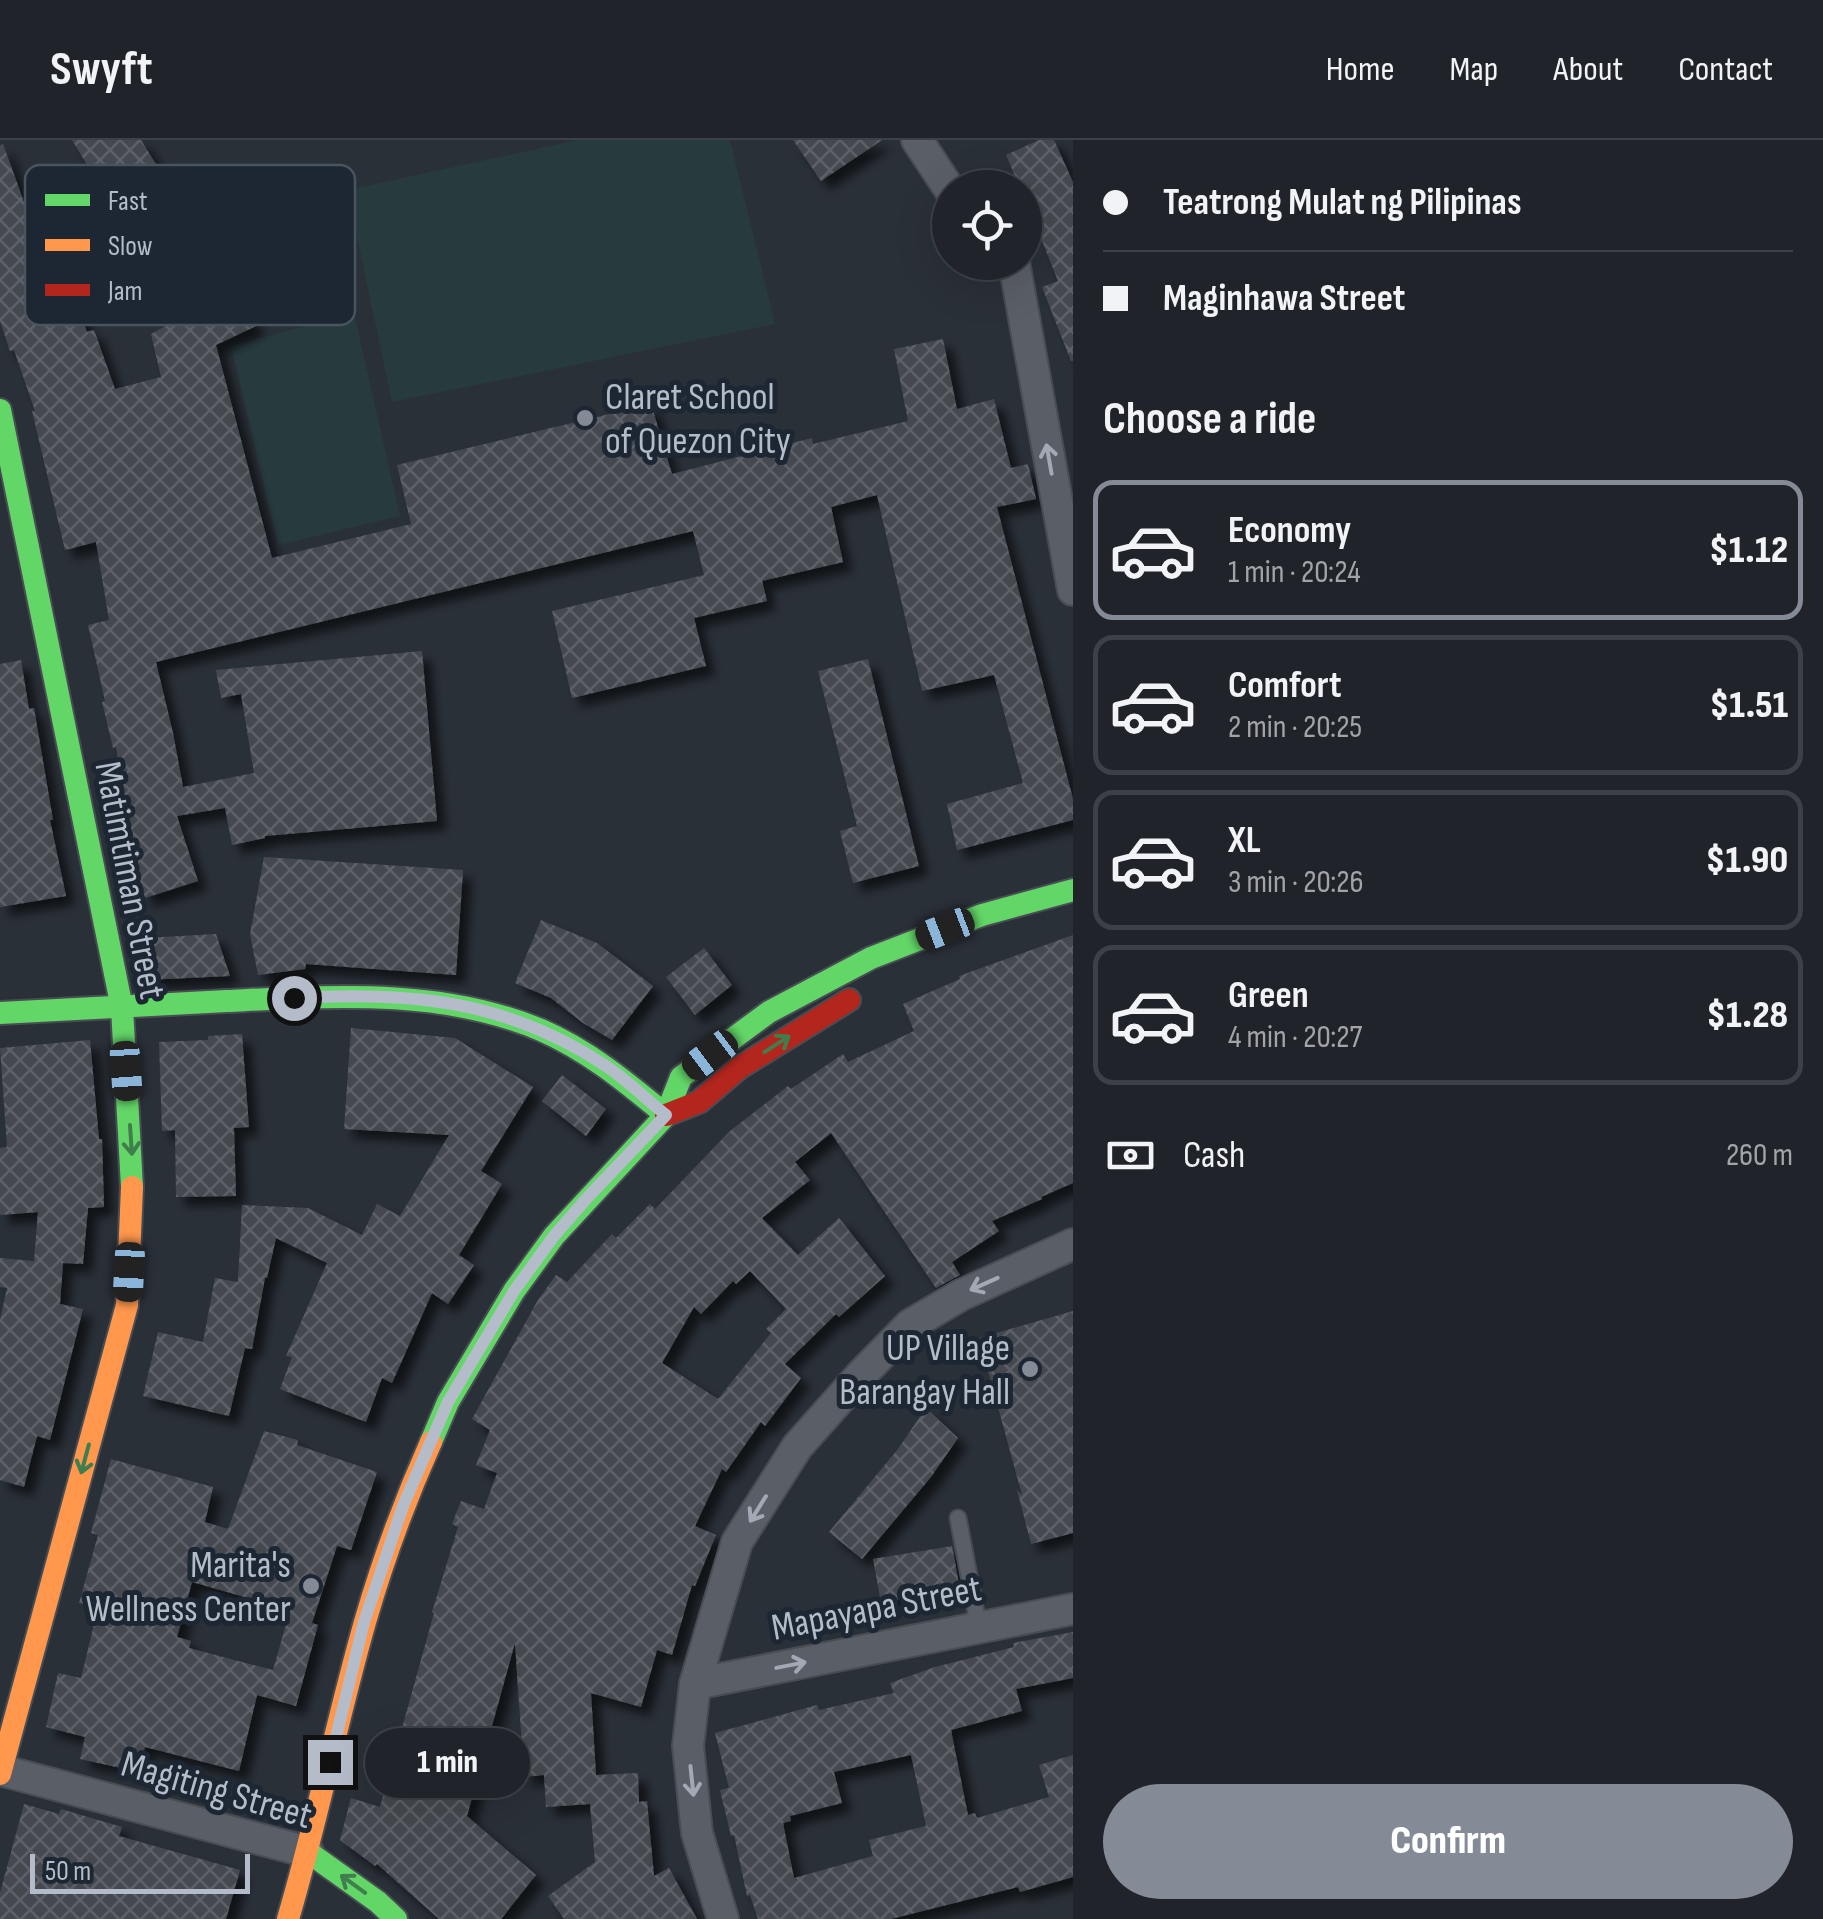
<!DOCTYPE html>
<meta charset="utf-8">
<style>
:root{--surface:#20242a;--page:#282c32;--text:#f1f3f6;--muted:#a2a4a8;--line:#3d4147;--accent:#848b96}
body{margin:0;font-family:"Sofia Sans Condensed",sans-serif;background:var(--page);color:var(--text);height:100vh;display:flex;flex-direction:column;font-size:38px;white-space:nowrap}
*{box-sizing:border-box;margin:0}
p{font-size:32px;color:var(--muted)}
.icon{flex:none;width:55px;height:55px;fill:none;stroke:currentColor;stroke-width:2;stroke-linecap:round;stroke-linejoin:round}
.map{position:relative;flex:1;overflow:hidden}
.panel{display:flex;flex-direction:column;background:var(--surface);width:750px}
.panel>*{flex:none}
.guide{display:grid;align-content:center;height:220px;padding:0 30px;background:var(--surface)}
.tools{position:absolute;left:932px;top:30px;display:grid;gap:20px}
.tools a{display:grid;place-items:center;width:110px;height:110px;border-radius:50%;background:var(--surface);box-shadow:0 10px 40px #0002,0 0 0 2px var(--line);font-size:50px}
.scale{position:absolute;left:30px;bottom:25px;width:220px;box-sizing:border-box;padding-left:10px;border:5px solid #b4bcc9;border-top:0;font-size:28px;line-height:35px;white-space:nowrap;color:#b4bcc9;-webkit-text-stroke:8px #1d2633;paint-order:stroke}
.end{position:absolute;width:45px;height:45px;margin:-22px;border:12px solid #b4bcc9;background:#111;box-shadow:0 0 0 5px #111}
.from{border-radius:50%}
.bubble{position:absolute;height:70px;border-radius:35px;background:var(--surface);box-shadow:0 10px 40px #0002,0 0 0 2px var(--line);font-size:32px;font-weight:800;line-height:70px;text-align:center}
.car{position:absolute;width:30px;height:60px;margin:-30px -15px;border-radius:12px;box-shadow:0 0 8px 2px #0007;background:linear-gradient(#222 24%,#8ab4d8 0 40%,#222 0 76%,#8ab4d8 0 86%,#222 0)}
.guide b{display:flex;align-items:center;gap:35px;height:95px;font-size:38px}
.guide b+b{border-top:2px solid var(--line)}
.guide i{width:25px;height:25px;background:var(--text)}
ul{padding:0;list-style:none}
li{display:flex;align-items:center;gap:30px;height:140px;margin:0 20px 15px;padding:0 10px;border:5px solid var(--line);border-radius:20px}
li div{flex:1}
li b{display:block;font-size:38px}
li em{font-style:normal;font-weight:800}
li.selected{border-color:var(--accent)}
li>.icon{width:90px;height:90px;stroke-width:1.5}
h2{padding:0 30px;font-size:45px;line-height:120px}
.pay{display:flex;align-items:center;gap:25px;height:110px;padding:0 30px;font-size:38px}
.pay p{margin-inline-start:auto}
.button{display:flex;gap:20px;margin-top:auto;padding:20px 30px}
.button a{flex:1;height:115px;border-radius:60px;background:var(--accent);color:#fff;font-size:40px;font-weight:800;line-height:115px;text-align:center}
header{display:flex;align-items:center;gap:60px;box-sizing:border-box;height:140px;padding:0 50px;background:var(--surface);border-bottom:2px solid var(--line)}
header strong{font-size:48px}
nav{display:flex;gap:55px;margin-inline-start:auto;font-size:35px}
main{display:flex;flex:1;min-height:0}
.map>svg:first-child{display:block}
.pitch{fill:#273a3e}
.building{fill:url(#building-cross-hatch);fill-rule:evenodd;filter:url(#shadow)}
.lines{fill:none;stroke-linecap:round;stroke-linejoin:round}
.lane-casing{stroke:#484c53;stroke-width:19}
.street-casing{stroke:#484c53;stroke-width:34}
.fast-casing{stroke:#484c53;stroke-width:26}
.slow-casing{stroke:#484c53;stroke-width:26}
.jam-casing{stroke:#484c53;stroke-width:26}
.lane{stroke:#5a5e66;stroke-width:15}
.street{stroke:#5a5e66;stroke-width:30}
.fast{stroke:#63d668;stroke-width:22}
.slow{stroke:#ff974d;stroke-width:22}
.jam{stroke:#b3261e;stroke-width:22}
.oneway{stroke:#a2a9b5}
.oneway2{stroke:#407e4e}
.route{stroke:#b4bcc9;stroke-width:12}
.poi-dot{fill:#848b96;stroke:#1d2633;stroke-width:4}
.labels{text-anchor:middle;stroke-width:10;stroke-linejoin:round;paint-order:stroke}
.poi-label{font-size:38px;fill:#b4bcc9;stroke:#1d2633;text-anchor:end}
.street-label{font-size:38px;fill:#b4bcc9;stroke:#1d2633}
.key{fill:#1d2633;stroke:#4a5360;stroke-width:2.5}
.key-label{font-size:28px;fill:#b4bcc9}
</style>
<header>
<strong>Swyft</strong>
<nav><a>Home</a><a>Map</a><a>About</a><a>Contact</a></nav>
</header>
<main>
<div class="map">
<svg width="1073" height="1779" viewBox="0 0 1073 1779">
<defs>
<pattern id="building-cross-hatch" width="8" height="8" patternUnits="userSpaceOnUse" patternTransform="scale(2.5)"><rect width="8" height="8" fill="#444950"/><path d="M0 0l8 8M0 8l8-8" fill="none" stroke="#5d6168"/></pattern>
<filter id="shadow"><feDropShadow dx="9" dy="9" stdDeviation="5" flood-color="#0009"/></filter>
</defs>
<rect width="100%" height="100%" fill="#2a3038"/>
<g class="pitch">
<path d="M578,0H730L775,184L392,262L347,50Z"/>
<path d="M354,173L400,376L278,405L231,206Z"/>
</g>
<g class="building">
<path d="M72,0H141L256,186L216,205L272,418L411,384L397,325L651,264L672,334L812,298L813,304L908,281L894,209L943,199L957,269L994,259L1011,328L1028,324L1036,359L997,367L1073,659V680L957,710L947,664L1023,643L994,535L922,551L877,355L831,367L843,422L762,441L767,461L694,478L706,526L572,558L552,471L704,435L693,391L156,522L173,593L183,647L254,633L241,554L221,558L216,530L422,511L437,681L265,696V698L232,705L225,668L177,676L198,741L145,758L132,715L134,714L116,607L113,608L102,562L105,561L88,485L109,480L96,402L65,410L32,271H35L14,210L10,211L0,181V5L3,4L47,126L62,121L87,192L94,190L115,249L161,237L151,194L180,178Z"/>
<path d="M793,0H882L821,41Z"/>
<path d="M1039,0H1054L1073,42V221H1071L1042,147L1058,141L1025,58V48H1020L1006,15Z"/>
<path d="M868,519L919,726L853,743L840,691L857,686L818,531Z"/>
<path d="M21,520L29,569L34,568L53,680H50L66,756L0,767V524Z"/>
<path d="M264,717L463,730L456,835L306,824L305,829L258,835L250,794Z"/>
<path d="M541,780L597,803L653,846L612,900L583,883L551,858L515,843Z"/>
<path d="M216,794L230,836L146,840L144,798Z"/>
<path d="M1073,795V1043L1041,1057L1042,1059L992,1081L999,1091L952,1122L960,1135L936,1148L831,993L795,1022L810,1040L762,1078L798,1115L839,1078L885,1136L839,1177L836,1174L785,1224L801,1238L765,1286L761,1282L726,1332L722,1329L695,1386L716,1395L695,1446L692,1445L672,1515L657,1510L641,1567L591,1553L596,1635L638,1633L639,1662L647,1661L654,1736L669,1728L697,1779H564L548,1756L595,1722L590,1664L546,1667L544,1635L524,1637L515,1503L467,1676L536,1735L501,1779H439L377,1724L375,1726L340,1700L351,1658L380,1667L434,1473L432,1472L458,1387L452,1384L461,1361L484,1369L497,1333L476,1325L490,1290L472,1279L538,1160L556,1135L567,1142L612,1094L616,1098L650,1064L655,1069L730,991L788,946L791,949L843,914L848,922L914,891L903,864L960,839L959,836ZM750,1131L786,1169L766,1189L771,1193L718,1259L662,1223L694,1167L701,1174L733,1141L736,1144Z"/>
<path d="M704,808L732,845L695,875L666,837Z"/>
<path d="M351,888L455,898L533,947L481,1031L502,1044L459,1115L474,1125L448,1164L432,1153L392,1243L382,1238L366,1282L280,1249L292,1217L286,1216L327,1123L276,1098L267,1138H265L252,1209L245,1208L229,1276L143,1256L158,1192L203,1202L215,1138L238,1142L242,1065L308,1068L362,1095L377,1064L400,1076L449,995L344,989Z"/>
<path d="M242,894L249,987L234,988L236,1056L176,1057L175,990L162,991L159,902L208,900V896Z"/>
<path d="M90,900L99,999H102L104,1067L88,1068L83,1124L63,1123L60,1164L83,1169L50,1300L37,1296L24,1347L0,1340V1180L7,1148L0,1147V1118L34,1121L38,1072L0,1075V1008L7,1007L0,908Z"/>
<path d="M562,935L606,969L586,996L542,961Z"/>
<path d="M1073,1171V1393L1031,1404L1017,1350L1022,1355L979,1198Z"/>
<path d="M926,1268L958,1298L931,1337L862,1419L829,1392L898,1309Z"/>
<path d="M264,1291L298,1300L297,1305L377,1332L351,1410L337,1406L312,1483L318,1485L296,1566L257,1555L239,1631L145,1607L139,1632L80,1619L85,1597L46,1587L58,1533L81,1538L98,1468L79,1463L98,1395L91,1393L111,1319L213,1347L205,1382L228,1389ZM192,1442L290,1470L273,1530L189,1508L191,1501L177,1497Z"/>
<path d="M952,1406L960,1449L881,1463L873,1419Z"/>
<path d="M1073,1492V1538L1016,1549L1022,1571L951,1590L968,1675L975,1673L977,1678L1049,1657L1039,1625L1073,1615V1737L1020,1752L1018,1747L891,1779H758L750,1755L747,1756L734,1695L731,1696L720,1650L729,1648L715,1593L817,1565L819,1570L894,1553L890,1543L935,1527L1014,1507L1013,1503ZM911,1615L926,1686L869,1700L873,1716L794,1738L783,1683L791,1681L790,1676L842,1663L834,1632Z"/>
<path d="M24,1664L59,1674L61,1669L122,1687L119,1696L240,1730L226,1779H0V1753Z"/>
</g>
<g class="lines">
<g class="lane-casing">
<path id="lane" d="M958,1378L979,1488"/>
</g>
<g class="street-casing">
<g id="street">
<path d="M917,0L950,50"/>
<path d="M1014,122L1073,450"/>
<path d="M695,1544L1073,1469"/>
<path d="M0,1630L308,1712"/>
<path d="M723,1779L697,1693L688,1606L695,1544L737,1402L797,1307L860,1236L910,1185L961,1155L1073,1104"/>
</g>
</g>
<g class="fast-casing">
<g id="fast">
<path d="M0,270L122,868L132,1047"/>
<path d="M0,873C76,869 151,865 227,861C333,856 441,848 541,890C589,911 626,942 666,975"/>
<path d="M431,1302L448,1262L514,1151L554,1096L666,975L681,937L769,872L871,818L982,775L1073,750"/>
<path d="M308,1712L378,1762L396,1779"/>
</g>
</g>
<g class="slow-casing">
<g id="slow">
<path d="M0,1634L127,1165L132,1047"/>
<path d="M288,1779C317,1681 337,1580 365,1482C383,1420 405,1360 431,1302"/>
</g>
</g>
<g class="jam-casing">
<path id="jam" d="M666,975L699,962L739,928L849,860"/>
</g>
<use href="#lane" class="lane"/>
<use href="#street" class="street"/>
<use href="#fast" class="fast"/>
<use href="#slow" class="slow"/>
<use href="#jam" class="jam"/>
</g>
<defs><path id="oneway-shaft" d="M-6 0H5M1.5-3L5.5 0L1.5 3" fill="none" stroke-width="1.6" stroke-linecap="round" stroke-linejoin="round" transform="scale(2.5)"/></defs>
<g class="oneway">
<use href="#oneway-shaft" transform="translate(1049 319) rotate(-100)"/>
<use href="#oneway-shaft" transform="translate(984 1144) rotate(156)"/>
<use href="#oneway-shaft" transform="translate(758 1369) rotate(122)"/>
<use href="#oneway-shaft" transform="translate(791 1525) rotate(-11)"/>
<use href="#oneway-shaft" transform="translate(692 1641) rotate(84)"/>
</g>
<g class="oneway2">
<use href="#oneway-shaft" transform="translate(777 904) rotate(-33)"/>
<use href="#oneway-shaft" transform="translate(131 1000) rotate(86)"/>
<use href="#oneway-shaft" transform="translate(85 1319) rotate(105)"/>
<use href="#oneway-shaft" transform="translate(353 1744) rotate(-144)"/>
</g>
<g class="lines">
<path class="route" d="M294,858C409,851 507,860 606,926C627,940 646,959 666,975L587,1058L554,1096L514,1151L448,1262L403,1366L364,1482L330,1622"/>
</g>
<g class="poi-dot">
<circle cx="585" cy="278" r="10"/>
<circle cx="1030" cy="1229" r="10"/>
<circle cx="311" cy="1446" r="10"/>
</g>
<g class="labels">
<g class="poi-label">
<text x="605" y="269" text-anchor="start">Claret School<tspan x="605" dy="44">of Quezon City</tspan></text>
<text x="1010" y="1220">UP Village<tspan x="1010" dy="44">Barangay Hall</tspan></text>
<text x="291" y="1437">Marita's<tspan x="291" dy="44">Wellness Center</tspan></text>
</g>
<g class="street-label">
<text transform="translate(131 740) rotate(79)" y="13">Matimtiman Street</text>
<text transform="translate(876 1467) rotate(-11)" y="13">Mapayapa Street</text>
<text transform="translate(217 1649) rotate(16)" y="13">Magiting Street</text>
</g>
</g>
<rect x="25" y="25" width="330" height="160" rx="15" class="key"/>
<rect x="45" y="54" width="45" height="12" fill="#63d668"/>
<rect x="45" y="99" width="45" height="12" fill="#ff974d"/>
<rect x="45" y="144" width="45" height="12" fill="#b3261e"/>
<g class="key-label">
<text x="108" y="70">Fast</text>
<text x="108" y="115">Slow</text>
<text x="108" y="160">Jam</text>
</g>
</svg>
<div class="tools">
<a><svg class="icon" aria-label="locate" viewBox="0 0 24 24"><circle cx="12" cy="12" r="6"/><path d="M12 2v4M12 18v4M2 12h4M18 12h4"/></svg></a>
</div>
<div class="scale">50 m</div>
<i class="end from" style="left:294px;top:858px"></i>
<i class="end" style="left:330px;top:1622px"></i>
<div class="bubble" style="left:365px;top:1588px;width:165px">1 min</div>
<i class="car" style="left:945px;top:789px;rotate:249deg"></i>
<i class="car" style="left:710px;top:915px;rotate:233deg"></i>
<i class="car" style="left:126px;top:931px;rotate:176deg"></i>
<i class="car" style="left:129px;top:1132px;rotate:183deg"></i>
</div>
<section class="panel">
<div class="guide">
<b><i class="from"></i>Teatrong Mulat ng Pilipinas</b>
<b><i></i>Maginhawa Street</b>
</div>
<h2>Choose a ride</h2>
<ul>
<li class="selected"><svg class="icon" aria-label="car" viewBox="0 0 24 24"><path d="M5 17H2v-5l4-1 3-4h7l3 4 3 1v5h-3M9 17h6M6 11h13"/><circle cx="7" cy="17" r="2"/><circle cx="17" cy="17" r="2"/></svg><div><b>Economy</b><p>1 min · 20:24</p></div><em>$1.12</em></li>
<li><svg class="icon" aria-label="car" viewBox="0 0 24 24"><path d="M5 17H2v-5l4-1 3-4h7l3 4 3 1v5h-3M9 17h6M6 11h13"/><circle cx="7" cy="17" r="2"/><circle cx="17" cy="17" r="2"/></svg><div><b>Comfort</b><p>2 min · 20:25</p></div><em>$1.51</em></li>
<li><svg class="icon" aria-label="car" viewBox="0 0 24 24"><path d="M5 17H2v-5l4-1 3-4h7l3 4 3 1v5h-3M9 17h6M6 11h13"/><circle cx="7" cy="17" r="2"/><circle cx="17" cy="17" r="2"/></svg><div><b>XL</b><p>3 min · 20:26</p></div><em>$1.90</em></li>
<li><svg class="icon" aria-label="car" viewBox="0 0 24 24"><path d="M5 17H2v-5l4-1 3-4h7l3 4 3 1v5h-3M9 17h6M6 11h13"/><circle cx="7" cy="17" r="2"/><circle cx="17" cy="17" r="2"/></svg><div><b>Green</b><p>4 min · 20:27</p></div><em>$1.28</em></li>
</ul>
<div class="pay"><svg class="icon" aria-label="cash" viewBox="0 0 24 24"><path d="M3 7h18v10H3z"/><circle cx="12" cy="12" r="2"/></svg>Cash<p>260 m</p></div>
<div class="button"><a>Confirm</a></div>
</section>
</main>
